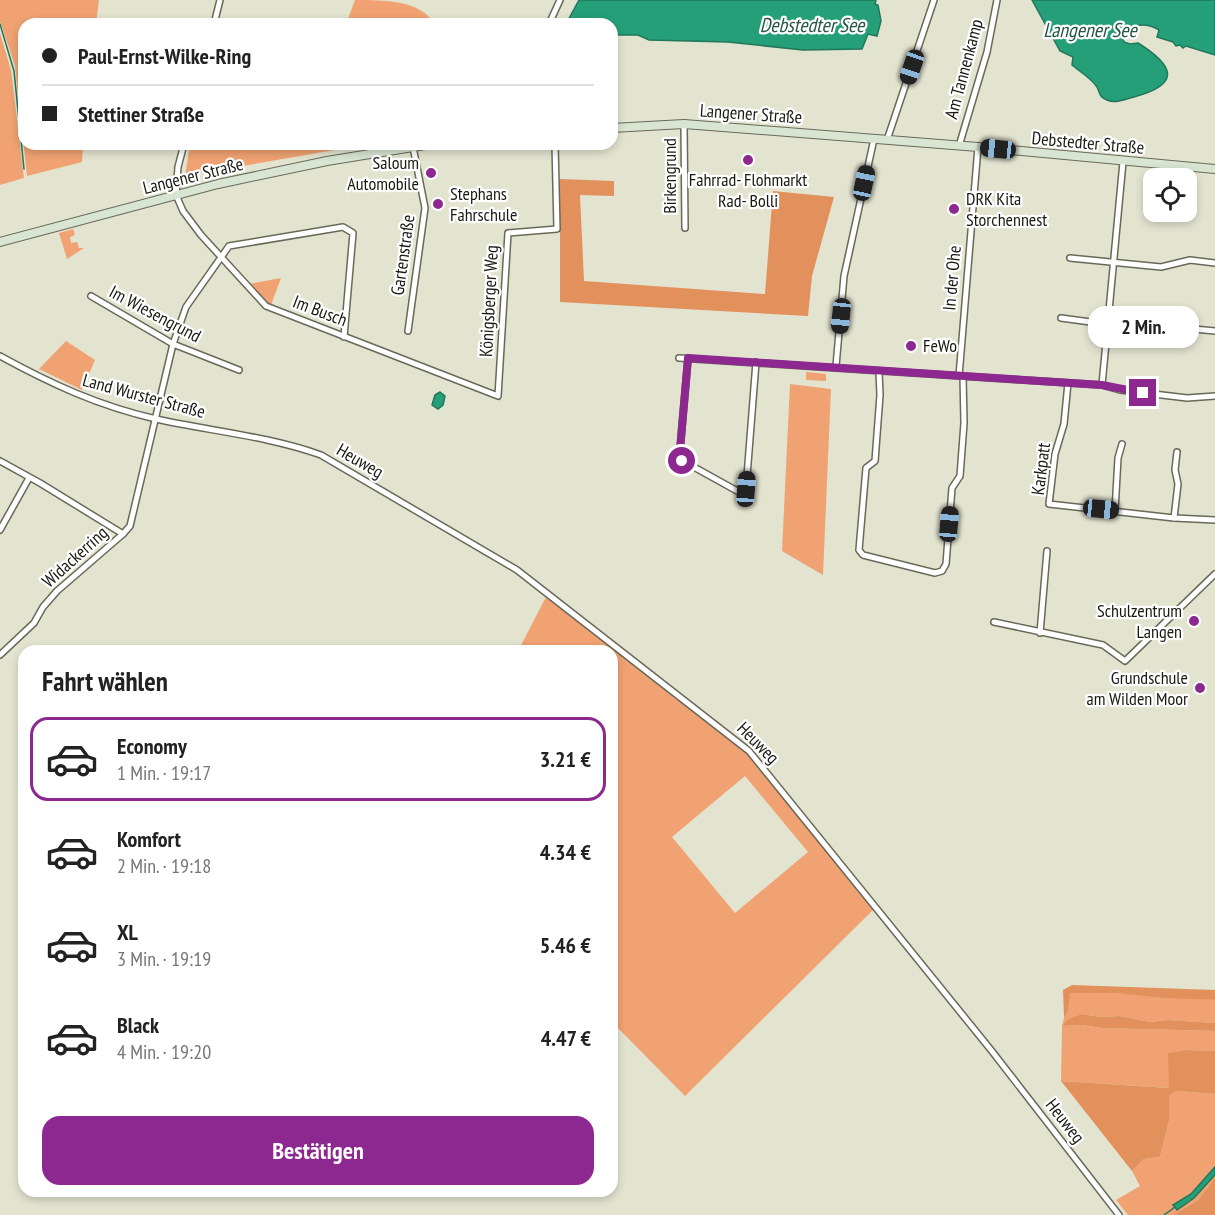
<!DOCTYPE html>
<html lang="de">
<meta charset="utf-8">
<style>
:root{--surface:#fff;--page:#f6f6f6;--text:#222;--muted:#767676;--line:#e0e0e0;--accent:#8c288f}
body{margin:0;font-family:"PT Sans Narrow",sans-serif;background:var(--page);color:var(--text);height:100vh;display:flex;flex-direction:column;font-size:22px;white-space:nowrap}
*{box-sizing:border-box;margin:0}
p{font-size:20px;color:var(--muted)}
.icon{flex:none;width:33px;height:33px;fill:none;stroke:currentColor;stroke-width:2;stroke-linecap:round;stroke-linejoin:round}
.map{position:relative;flex:1;overflow:hidden}
.side{position:absolute;left:18px;top:645px;width:600px;height:552px;display:flex;flex-direction:column;background:var(--surface);border-radius:18px;box-shadow:0 3px 9px #0003}
.side>*{flex:none}
.banner{position:absolute;left:18px;top:18px;width:600px;height:132px;border-radius:18px;box-shadow:0 3px 9px #0003;display:grid;align-content:center;height:132px;padding:0 24px;background:var(--surface)}
.tools{position:absolute;left:1143px;top:168px;display:grid;gap:12px}
.tools a{display:grid;place-items:center;width:54px;height:54px;border-radius:12px;background:var(--surface);box-shadow:0 3px 9px #0003;font-size:30px}
.end{position:absolute;width:27px;height:27px;margin:-14px;border:8px solid #8c288f;background:#fff;box-shadow:0 0 0 3px #fff}
.from{border-radius:50%}
.bubble{position:absolute;height:42px;border-radius:18px;background:var(--surface);box-shadow:0 3px 9px #0003;font-size:20px;font-weight:800;line-height:42px;text-align:center}
.car{position:absolute;width:18px;height:36px;margin:-18px -9px;border-radius:8px;box-shadow:0 0 4px 2px #0007;background:linear-gradient(#222 24%,#8ab4d8 0 40%,#222 0 76%,#8ab4d8 0 86%,#222 0)}
.banner b{display:flex;align-items:center;gap:21px;height:57px;font-size:22px}
.banner b+b{border-top:2px solid var(--line)}
.banner i{width:15px;height:15px;background:var(--text)}
ul{padding:0;list-style:none}
li{display:flex;align-items:center;gap:18px;height:84px;margin:0 12px 9px;padding:0 12px;border:3px solid transparent;border-radius:18px}
li div{flex:1}
li b{display:block;font-size:22px}
li em{font-style:normal;font-weight:800}
li.active{border-color:var(--accent)}
li>.icon{width:54px;height:54px;stroke-width:1.5}
h2{padding:0 24px;font-size:27px;line-height:72px}
.button{display:flex;gap:12px;margin-top:auto;padding:12px 24px}
.button a{flex:1;height:69px;border-radius:18px;background:var(--accent);color:#fff;font-size:24px;font-weight:800;line-height:69px;text-align:center}
.map>svg:first-child{display:block}
.green{fill:#f0a272;fill-rule:evenodd}
.forest{fill:#e2915d}
.water{fill:#259f78;stroke:#21775a;stroke-width:1.5}
.lines{fill:none;stroke-linecap:round;stroke-linejoin:round}
.stream{stroke:#21775a;stroke-width:1.5}
.minor-casing{stroke:#686958;stroke-width:8}
.secondary-casing{stroke:#686958;stroke-width:10}
.minor{stroke:#fff;stroke-width:5}
.secondary{stroke:#d8e5d3;stroke-width:8}
.route{stroke:#8c288f;stroke-width:8}
.poi-dot{fill:#8c288f;stroke:#fff;stroke-width:2}
.labels{text-anchor:middle;stroke-width:4.5;stroke-linejoin:round;paint-order:stroke}
.street-label{font-size:18px;fill:#191913;stroke:#fff}
.poi-label{font-size:18px;fill:#191913;stroke:#fff;text-anchor:end}
.water-label{font-size:20px;font-style:italic;fill:#275644;stroke:#fff}
</style>
<div class="map">
<svg width="1215" height="1215" viewBox="0 0 1215 1215">
<rect width="100%" height="100%" fill="#e3e4d0"/>
<g class="green">
<path d="M0,0H99L96,24H24V144H83L82,162L27,176L15,66L0,21Z"/>
<path d="M355,0C384,0 421,0 434,24H346Z"/>
<path d="M0,33L11,70L24,178L0,185Z"/>
<path d="M190,144H369L185,176Z"/>
<path d="M73,229L75,235L70,237L71,243L77,242L79,248H84L67,259L59,233Z"/>
<path d="M281,278L271,305L265,302L249,284Z"/>
<path d="M66,341L95,360L82,390L39,369Z"/>
<path d="M806,372L826,374V381L806,380Z"/>
<path d="M790,384L831,389L823,575L782,551Z"/>
<path d="M546,597L748,753L873,910L685,1096L612,1022V651H518ZM745,776L808,852L735,913L672,837Z"/>
<path d="M1069,993H1115L1215,1000V1023L1167,1020L1150,1022L1120,1016L1100,1017L1082,1014L1063,1026L1081,1025L1102,1028L1215,1031V1051L1187,1050L1170,1088L1061,1081L1062,1026L1064,1018L1068,1011Z"/>
<path d="M1176,1091L1215,1094V1178L1198,1200L1173,1215H1128L1116,1200L1140,1186L1132,1171L1144,1159L1160,1157L1169,1121V1096Z"/>
</g>
<g class="forest">
<path d="M560,179L614,181V196L580,195L584,281L765,294L773,191L834,197L812,276L808,316L560,302Z"/>
<path d="M1072,985L1215,990V1000L1166,998L1115,993H1070L1068,1011L1064,1018L1063,990Z"/>
<path d="M1082,1014L1100,1017L1120,1016L1150,1022L1167,1020L1215,1023V1031L1102,1028L1081,1025L1062,1026L1069,1019Z"/>
<path d="M1187,1050L1215,1051V1094L1176,1091L1169,1096V1121L1160,1157L1144,1159L1132,1171L1061,1081L1169,1088L1168,1053Z"/>
<path d="M1215,1178V1215H1173L1198,1200Z"/>
</g>
<g class="water">
<path d="M579,0H876L875,4L878,5L881,21L877,36L868,34L862,49L803,50L728,42L649,40L638,35H612V24H566Z"/>
<path d="M1032,0H1215V55L1186,46L1183,48L1180,45L1176,46L1173,42L1157,37L1159,30C1146,22 1134,24 1121,32L1124,42L1130,44L1138,43C1173,65 1183,84 1134,97C1126,99 1116,104 1107,100C1099,97 1100,93 1097,87C1092,79 1079,71 1072,65L1073,57L1060,51Z"/>
<path d="M440,392L445,396L443,405L438,409L432,405L435,395Z"/>
<path d="M1215,1167V1175L1194,1198L1177,1210L1173,1205L1191,1194Z"/>
</g>
<g class="lines">
<g class="stream">
<path d="M0,24L14,71L24,169"/>
<path d="M1164,1215L1175,1207"/>
</g>
<g class="minor-casing">
<g id="minor">
<path d="M214,24L220,0"/>
<path d="M549,24L560,0"/>
<path d="M684,124L685,228"/>
<path d="M887,140L934,0"/>
<path d="M184,144L178,167L176,195L183,211L201,235L266,306L498,396L508,233L557,229L555,144"/>
<path d="M959,146L987,52L997,0"/>
<path d="M1070,258L1161,267L1190,260L1215,263"/>
<path d="M91,296L173,344L239,370"/>
<path d="M1061,318L1157,331L1173,327L1215,331"/>
<path d="M408,331L425,208L413,147"/>
<path d="M0,356C51,384 99,406 156,419C210,431 268,436 321,455L517,570L749,751L991,1050L1119,1215"/>
<path d="M679,358L1102,385L1120,390L1187,398L1215,396"/>
<path d="M688,358L680,450L683,461L739,492L746,489L756,362"/>
<path d="M836,366L844,276L874,139"/>
<path d="M879,371L880,395L875,461L866,468L859,550L863,555L935,573L942,571L946,564L952,488L960,476L964,423L963,376"/>
<path d="M959,376L978,147"/>
<path d="M1068,383L1064,424L1055,454L1049,504L1174,518L1215,520"/>
<path d="M1102,385L1123,162"/>
<path d="M0,461L40,483L123,534"/>
<path d="M1115,511L1118,458L1122,444"/>
<path d="M1174,518L1178,484L1175,470L1177,452"/>
<path d="M0,530L29,478"/>
<path d="M994,622L1103,645L1125,661L1215,574"/>
<path d="M1040,633L1047,551"/>
<path d="M0,655L34,623L43,607L57,591L123,534L130,526L173,344L186,307L229,246L343,227L353,233L344,337"/>
</g>
</g>
<g class="secondary-casing">
<g id="secondary">
<path d="M612,128L684,124L978,147L1215,169"/>
<path d="M0,242L218,184L327,161L431,144"/>
</g>
</g>
<use href="#minor" class="minor"/>
<use href="#secondary" class="secondary"/>
</g>
<g class="lines">
<path class="route" d="M682,461L680,450L688,358L1102,385L1143,393"/>
</g>
<g class="poi-dot">
<circle cx="748" cy="160" r="6"/>
<circle cx="431" cy="173" r="6"/>
<circle cx="438" cy="204" r="6"/>
<circle cx="954" cy="209" r="6"/>
<circle cx="911" cy="346" r="6"/>
<circle cx="1194" cy="621" r="6"/>
<circle cx="1200" cy="688" r="6"/>
</g>
<g class="labels">
<g class="street-label">
<text transform="translate(964 69) rotate(-75)" y="6">Am Tannenkamp</text>
<text transform="translate(751 114) rotate(4)" y="6">Langener Straße</text>
<text transform="translate(1088 143) rotate(5)" y="6">Debstedter Straße</text>
<text transform="translate(193 176) rotate(-14)" y="6">Langener Straße</text>
<text transform="translate(670 176) rotate(-90)" y="6">Birkengrund</text>
<text transform="translate(403 255) rotate(-82)" y="6">Gartenstraße</text>
<text transform="translate(952 278) rotate(-85)" y="6">In der Ohe</text>
<text transform="translate(489 301) rotate(-87)" y="6">Königsberger Weg</text>
<text transform="translate(320 311) rotate(21)" y="6">Im Busch</text>
<text transform="translate(155 314) rotate(28)" y="6">Im Wiesengrund</text>
<text transform="translate(144 396) rotate(15)" y="6">Land Wurster Straße</text>
<text transform="translate(360 461) rotate(30)" y="6">Heuweg</text>
<text transform="translate(1041 469) rotate(-83)" y="6">Karkpatt</text>
<text transform="translate(75 557) rotate(-42)" y="6">Widackerring</text>
<text transform="translate(758 743) rotate(45)" y="6">Heuweg</text>
<text transform="translate(1065 1121) rotate(52)" y="6">Heuweg</text>
</g>
<g class="poi-label">
<text x="419" y="169">Saloum<tspan x="419" dy="21">Automobile</tspan></text>
<text x="748" y="186" text-anchor="middle">Fahrrad- Flohmarkt<tspan x="748" dy="21">Rad- Bolli</tspan></text>
<text x="450" y="200" text-anchor="start">Stephans<tspan x="450" dy="21">Fahrschule</tspan></text>
<text x="966" y="205" text-anchor="start">DRK Kita<tspan x="966" dy="21">Storchennest</tspan></text>
<text x="923" y="352" text-anchor="start">FeWo</text>
<text x="1182" y="617">Schulzentrum<tspan x="1182" dy="21">Langen</tspan></text>
<text x="1188" y="684">Grundschule<tspan x="1188" dy="21">am Wilden Moor</tspan></text>
</g>
<g class="water-label">
<text x="812" y="32">Debstedter See</text>
<text x="1090" y="37">Langener See</text>
</g>
</g>
</svg>
<div class="tools">
<a><svg class="icon" aria-label="locate" viewBox="0 0 24 24"><circle cx="12" cy="12" r="6"/><path d="M12 2v4M12 18v4M2 12h4M18 12h4"/></svg></a>
</div>
<i class="end from" style="left:682px;top:461px"></i>
<i class="end" style="left:1143px;top:393px"></i>
<div class="bubble" style="left:1088px;top:306px;width:111px">2 Min.</div>
<i class="car" style="left:912px;top:67px;rotate:199deg"></i>
<i class="car" style="left:998px;top:149px;rotate:276deg"></i>
<i class="car" style="left:864px;top:183px;rotate:12deg"></i>
<i class="car" style="left:841px;top:316px;rotate:186deg"></i>
<i class="car" style="left:746px;top:489px;rotate:4deg"></i>
<i class="car" style="left:1101px;top:509px;rotate:96deg"></i>
<i class="car" style="left:949px;top:524px;rotate:5deg"></i>
<div class="banner">
<b><i class="from"></i>Paul-Ernst-Wilke-Ring</b>
<b><i></i>Stettiner Straße</b>
</div>
<section class="side">
<h2>Fahrt wählen</h2>
<ul>
<li class="active"><svg class="icon" aria-label="car" viewBox="0 0 24 24"><path d="M5 17H2v-5l4-1 3-4h7l3 4 3 1v5h-3M9 17h6M6 11h13"/><circle cx="7" cy="17" r="2"/><circle cx="17" cy="17" r="2"/></svg><div><b>Economy</b><p>1 Min. · 19:17</p></div><em>3.21 €</em></li>
<li><svg class="icon" aria-label="car" viewBox="0 0 24 24"><path d="M5 17H2v-5l4-1 3-4h7l3 4 3 1v5h-3M9 17h6M6 11h13"/><circle cx="7" cy="17" r="2"/><circle cx="17" cy="17" r="2"/></svg><div><b>Komfort</b><p>2 Min. · 19:18</p></div><em>4.34 €</em></li>
<li><svg class="icon" aria-label="car" viewBox="0 0 24 24"><path d="M5 17H2v-5l4-1 3-4h7l3 4 3 1v5h-3M9 17h6M6 11h13"/><circle cx="7" cy="17" r="2"/><circle cx="17" cy="17" r="2"/></svg><div><b>XL</b><p>3 Min. · 19:19</p></div><em>5.46 €</em></li>
<li><svg class="icon" aria-label="car" viewBox="0 0 24 24"><path d="M5 17H2v-5l4-1 3-4h7l3 4 3 1v5h-3M9 17h6M6 11h13"/><circle cx="7" cy="17" r="2"/><circle cx="17" cy="17" r="2"/></svg><div><b>Black</b><p>4 Min. · 19:20</p></div><em>4.47 €</em></li>
</ul>
<div class="button"><a>Bestätigen</a></div>
</section>
</div>
